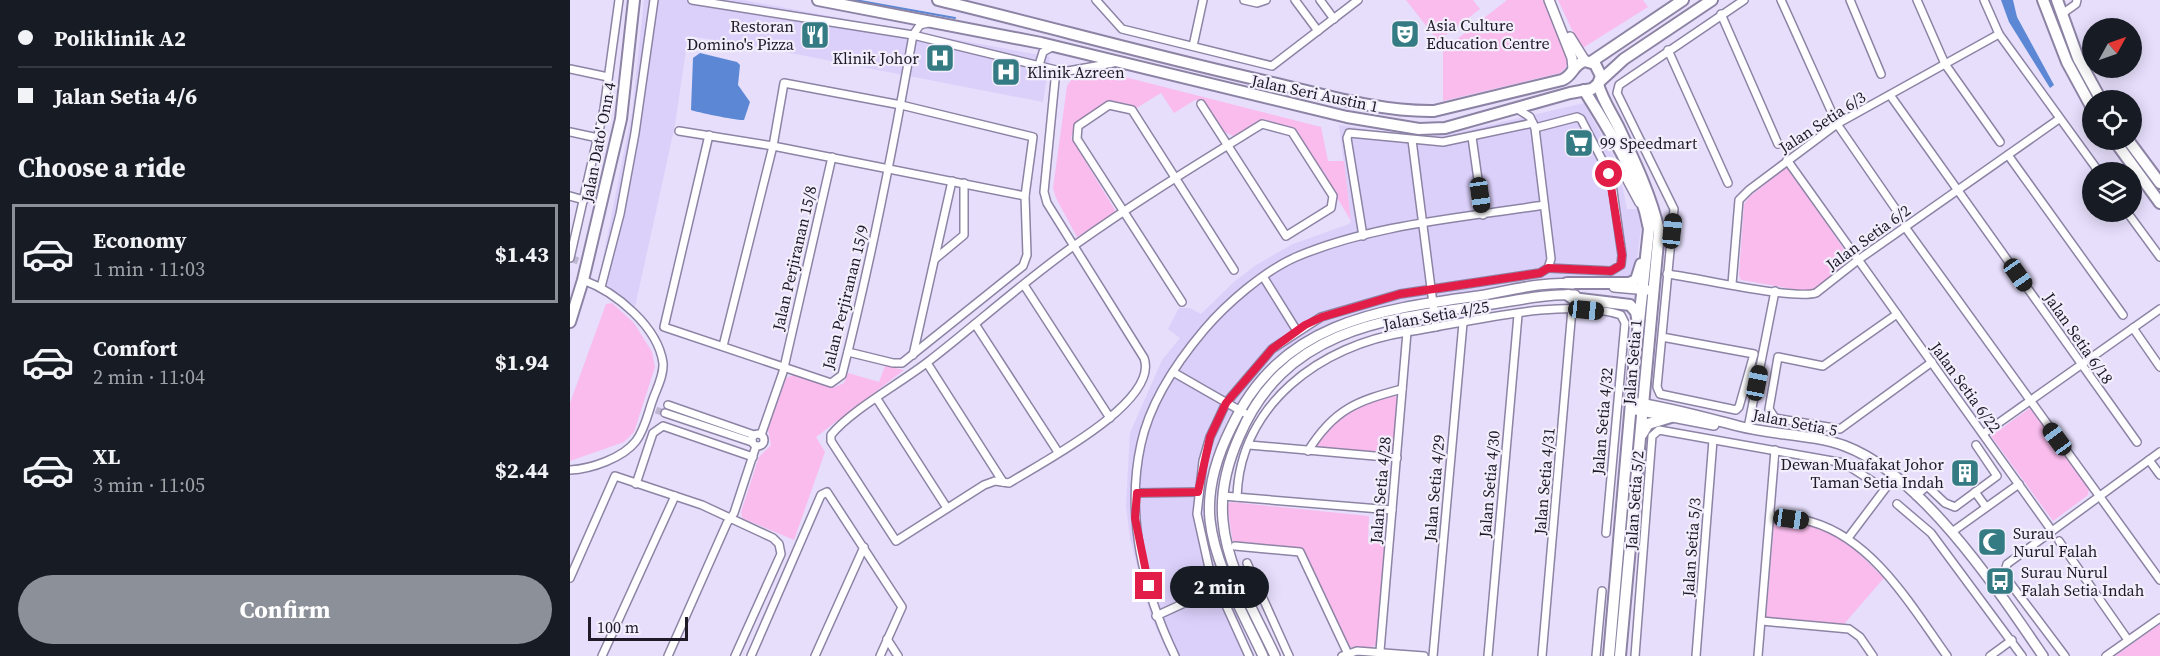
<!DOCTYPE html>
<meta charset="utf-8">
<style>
:root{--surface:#171b24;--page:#242831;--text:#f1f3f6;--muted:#9ea1a6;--line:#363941;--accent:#8c9099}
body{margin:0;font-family:"Source Serif 4",serif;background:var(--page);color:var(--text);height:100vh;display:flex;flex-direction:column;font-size:22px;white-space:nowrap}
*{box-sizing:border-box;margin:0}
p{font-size:20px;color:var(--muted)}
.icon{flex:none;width:33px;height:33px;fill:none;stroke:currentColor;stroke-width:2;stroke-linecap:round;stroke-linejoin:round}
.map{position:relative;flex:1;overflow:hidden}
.panel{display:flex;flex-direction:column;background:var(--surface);width:570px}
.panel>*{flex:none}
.guide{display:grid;align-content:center;height:132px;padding:0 18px;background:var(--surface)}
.needle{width:39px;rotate:50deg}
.fabs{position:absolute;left:1512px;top:18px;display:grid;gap:12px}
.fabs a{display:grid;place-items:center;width:60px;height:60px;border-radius:50%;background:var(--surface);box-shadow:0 3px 15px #0003;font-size:30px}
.scale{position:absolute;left:18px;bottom:15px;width:100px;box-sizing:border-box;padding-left:6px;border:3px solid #1e1a27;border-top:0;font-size:16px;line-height:21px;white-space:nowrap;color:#1e1a27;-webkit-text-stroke:4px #f2eefc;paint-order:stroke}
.end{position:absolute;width:27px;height:27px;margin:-14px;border:8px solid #e11d48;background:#fff;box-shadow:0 0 0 3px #fff}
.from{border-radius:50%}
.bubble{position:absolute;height:42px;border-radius:21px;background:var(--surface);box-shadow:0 3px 15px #0003;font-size:20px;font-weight:700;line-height:42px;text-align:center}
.car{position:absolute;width:18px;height:36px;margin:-18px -9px;border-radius:8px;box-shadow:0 0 4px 2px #0007;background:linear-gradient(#222 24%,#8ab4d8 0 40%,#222 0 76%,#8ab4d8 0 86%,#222 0)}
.guide b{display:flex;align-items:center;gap:21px;height:57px;font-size:22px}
.guide b+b{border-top:2px solid var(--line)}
.guide i{width:15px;height:15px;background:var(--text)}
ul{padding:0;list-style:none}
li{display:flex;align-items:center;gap:18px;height:99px;margin:0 12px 9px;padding:0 6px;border:3px solid transparent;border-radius:0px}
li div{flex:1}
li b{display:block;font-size:22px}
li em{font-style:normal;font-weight:700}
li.selected{border-color:var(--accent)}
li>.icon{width:54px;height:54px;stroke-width:1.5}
h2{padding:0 18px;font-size:27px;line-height:72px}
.button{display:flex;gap:12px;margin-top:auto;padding:12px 18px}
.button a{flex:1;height:69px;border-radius:36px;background:var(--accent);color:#fff;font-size:24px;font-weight:700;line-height:69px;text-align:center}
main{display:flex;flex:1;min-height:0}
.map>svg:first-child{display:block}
.built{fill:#dbd0fa}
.green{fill:#fabced}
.water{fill:#5b87d5}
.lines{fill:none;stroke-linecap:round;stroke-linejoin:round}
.stream{stroke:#5b87d5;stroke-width:2}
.minor-tunnel{stroke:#beb7d1;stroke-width:7;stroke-dasharray:7 3.5;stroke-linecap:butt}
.minor-casing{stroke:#8d84a5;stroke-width:10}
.tertiary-casing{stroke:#8d84a5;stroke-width:12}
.secondary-casing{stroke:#8d84a5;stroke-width:14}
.primary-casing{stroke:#8d84a5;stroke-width:14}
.minor{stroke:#fff;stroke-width:7}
.tertiary{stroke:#fff;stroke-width:9}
.secondary{stroke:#fff;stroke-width:10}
.primary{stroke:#fff;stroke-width:10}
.route{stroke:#e11d48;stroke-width:8}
.labels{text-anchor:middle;stroke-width:4.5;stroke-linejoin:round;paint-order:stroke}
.poi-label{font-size:16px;fill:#1e1a27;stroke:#f2eefc;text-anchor:start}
.street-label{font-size:16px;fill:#1e1a27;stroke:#f2eefc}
</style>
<main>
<section class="panel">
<div class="guide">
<b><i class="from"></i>Poliklinik A2</b>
<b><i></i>Jalan Setia 4/6</b>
</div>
<h2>Choose a ride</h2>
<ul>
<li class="selected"><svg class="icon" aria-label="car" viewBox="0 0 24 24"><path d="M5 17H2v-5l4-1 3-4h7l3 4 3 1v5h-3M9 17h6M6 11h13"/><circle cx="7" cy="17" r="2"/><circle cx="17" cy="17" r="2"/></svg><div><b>Economy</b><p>1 min · 11:03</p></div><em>$1.43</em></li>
<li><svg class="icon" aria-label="car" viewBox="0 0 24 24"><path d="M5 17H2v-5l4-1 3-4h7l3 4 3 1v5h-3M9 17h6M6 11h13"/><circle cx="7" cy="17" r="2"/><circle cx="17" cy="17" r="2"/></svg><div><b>Comfort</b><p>2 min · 11:04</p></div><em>$1.94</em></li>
<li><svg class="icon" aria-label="car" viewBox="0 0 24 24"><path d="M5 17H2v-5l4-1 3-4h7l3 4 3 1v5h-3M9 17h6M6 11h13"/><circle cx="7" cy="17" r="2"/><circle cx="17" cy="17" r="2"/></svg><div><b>XL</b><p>3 min · 11:05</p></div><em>$2.44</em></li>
</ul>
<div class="button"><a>Confirm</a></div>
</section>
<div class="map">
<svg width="1590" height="656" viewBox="0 0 1590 656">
<rect width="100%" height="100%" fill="#e6defb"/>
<g class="built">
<path d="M74,0H173L480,57L473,102L190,47L118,36L105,125L65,307L28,283L62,112Z"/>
<path d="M1014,103L1048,165L1057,209H1068L1071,228L1065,274L1057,281L988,279L971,284L831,302L761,323L708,356L658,418L641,459L634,507L636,532L646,568L685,656H599L581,617L560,539L556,506L560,433L592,360L610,338L598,329L609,308H620L631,314L665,281L686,265L723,244L779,224L781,221L769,125L856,137L885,133Z"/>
</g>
<g class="green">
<path d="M836,0H903L910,9L868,41Z"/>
<path d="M937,0H972L981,12L998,59L996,67L990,73L873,101V50Z"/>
<path d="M988,0H1073L1078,7L1011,49Z"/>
<path d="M535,72L751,127L758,161H774L781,221L726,129L693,119L663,136L654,132L634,102L625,100L604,113L591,93L565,109L559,104L539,101L505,123L501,138L545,210L543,215L507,237L486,198L483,188L497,86L501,80Z"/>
<path d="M1217,167L1278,255L1276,265L1240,292L1171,280L1169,275L1174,204L1180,196Z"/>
<path d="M42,303L64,323L82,352L85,367L64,432L54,442L0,461V403L36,304Z"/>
<path d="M315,366L334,370L246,437L255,452L224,540L172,518L171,512L189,457L201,445L198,429L216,378L223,375L265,387L274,383L278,373L309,382Z"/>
<path d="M824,394L828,400L824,454L745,448C755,416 795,403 824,394Z"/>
<path d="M1460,408L1519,489L1518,495L1483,521L1421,436Z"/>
<path d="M661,502L799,516L798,542H815L806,645L800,648L779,647L776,644L734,552L729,548L663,543L657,505Z"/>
<path d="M1204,523L1241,525L1276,541L1314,578L1274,624L1196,618Z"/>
<path d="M1590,624V656H1545Z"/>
</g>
<g class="water">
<path d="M1431,0H1443L1447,17L1484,85L1480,88L1439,22Z"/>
<path d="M130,53L167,62L170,65L168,85L180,102L174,120C169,121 126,112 121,110L123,58Z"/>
</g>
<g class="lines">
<path class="stream" d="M285,0L385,18"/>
<g class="minor-tunnel">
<path d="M3,259L8,261"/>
<path d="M86,410L95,413"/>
</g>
<g class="minor-casing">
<g id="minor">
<path d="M122,0L343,35L486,70L498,71L543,63"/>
<path d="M526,0L552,29L702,66L788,0"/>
<path d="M674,0L687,3L696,0"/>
<path d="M725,0L748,31"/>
<path d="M750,0L764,19"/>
<path d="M1211,0L1267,124L1327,211"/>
<path d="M1280,0L1311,74"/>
<path d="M1347,0L1375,64L1430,142"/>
<path d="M1414,0L1429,34L1529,172"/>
<path d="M1151,14L1208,144"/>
<path d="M1492,14L1506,4L1507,0"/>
<path d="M623,46L633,0"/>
<path d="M1098,50L1158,183"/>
<path d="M469,65L473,52L482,47"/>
<path d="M0,69L38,77"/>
<path d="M486,70L474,192L477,203L574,358C590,402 471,463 439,483L425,481L414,485L326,541L261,441V435C281,410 331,383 359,361C408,323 454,281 505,245C565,202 629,163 692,124L722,132L763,196L761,208L716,236L631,104"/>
<path d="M1320,95L1567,442"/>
<path d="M946,108L960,117L965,128L981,259L978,268"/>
<path d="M965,128L1007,117L1011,119L1041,177L1052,255L1051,265L1041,271L978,268"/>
<path d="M109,131L203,146L455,196"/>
<path d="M0,132L28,138"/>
<path d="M139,135L94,327L261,383L272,375C301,262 323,149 343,35L350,25L358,23"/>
<path d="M902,137L913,215"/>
<path d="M842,140L866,327"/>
<path d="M1438,155L1553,315"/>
<path d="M1217,160L1482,531"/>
<path d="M1039,174L1048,172L1054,175L1069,203"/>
<path d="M0,196L14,200"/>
<path d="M1557,212L1590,257"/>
<path d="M1335,227L1590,580"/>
<path d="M793,236L777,138L779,133L873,142L963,123"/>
<path d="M0,258L34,109L49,0"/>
<path d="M365,259L394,235V183"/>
<path d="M1097,274C1129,278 1222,300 1246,293L1288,260L1489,119"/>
<path d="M694,278L727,331"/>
<path d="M1162,284L1169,200L1179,190L1267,124L1429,34"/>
<path d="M454,285L540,418"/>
<path d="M31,287L50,214L65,133L84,0"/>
<path d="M612,302L507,139L508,126L539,105L562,110L664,270"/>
<path d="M1327,314L1253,366L1208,357L1199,409L1205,418L1270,429L1362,362"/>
<path d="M405,324L488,452"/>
<path d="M1563,328L1590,367"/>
<path d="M1092,337L1184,354L1169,407L1166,410L1090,394L1087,387L1104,209L1047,93L1049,85L1174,0"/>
<path d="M153,346L203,146L214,83L331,105L463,137L455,196L457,255L453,266L332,363H323L278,352"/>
<path d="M343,355L382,181"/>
<path d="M357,363L433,482"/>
<path d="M603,372L678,415"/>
<path d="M307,399L377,508"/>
<path d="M98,405L184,435"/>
<path d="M95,413L182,442"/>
<path d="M1178,428L1205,291"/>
<circle cx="188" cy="440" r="6"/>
<path d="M1413,434L1590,309"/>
<path d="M191,435L213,372L262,157"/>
<path d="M679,445L827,458"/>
<path d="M738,451C764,409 787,401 832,389"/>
<path d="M1579,460L1590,475"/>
<path d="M0,470C21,469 53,458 66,441C75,429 78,413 83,399C87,388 94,375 93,363C88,327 46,292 13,280"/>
<path d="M66,484L83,433L93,426L183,457"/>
<path d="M1405,492L1416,507"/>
<path d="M567,493L628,492"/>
<path d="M653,496L822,510"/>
<path d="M1346,496L1357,486L1375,503L1385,507L1427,476L1406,445"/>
<path d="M667,497C670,404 751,345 837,332C896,323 996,296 1051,315L1055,323L1036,533"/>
<path d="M1327,504L1361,533L1452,656"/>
<path d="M1201,516C1214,518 1229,518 1242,522C1304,540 1342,607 1377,656"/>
<path d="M1382,532L1449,484"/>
<path d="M1278,538L1324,477"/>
<path d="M1489,541L1558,640"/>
<path d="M665,546L730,552L778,654"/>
<path d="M677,563L719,656"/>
<path d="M0,578L45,476L132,505L203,538L209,544L211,554L165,656"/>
<path d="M586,616L669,578"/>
<path d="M1192,621L1279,629L1290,637L1303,656"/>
<path d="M317,639L328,656"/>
<path d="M810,651L837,332"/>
<path d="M32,656L105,496"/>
<path d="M98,656L157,523L164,513L186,446"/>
<path d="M181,656L251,495L257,492L332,607L310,656"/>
<path d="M245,656L294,547"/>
<path d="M605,656C574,592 555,516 571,444C580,402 607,362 634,330C656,304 694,271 726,257C804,224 891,218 974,205"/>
<path d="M679,656L639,568L627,514L633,461L640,437L656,403L702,349L751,317L830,294L970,273L978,268"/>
<path d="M772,656L787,651L854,656"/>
<path d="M863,656L893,323"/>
<path d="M918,656L948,315"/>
<path d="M972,656L1002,309"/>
<path d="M1026,656L1032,591"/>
<path d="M1065,656L1082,436L1089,430L1274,463L1305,483"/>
<path d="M1126,656L1143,440"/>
<path d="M1188,656L1205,450"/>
<path d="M1420,656L1442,640"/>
<path d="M1495,656L1434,575L1437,564L1590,452"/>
<path d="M1536,656L1590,618"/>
</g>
</g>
<g class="tertiary-casing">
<g id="tertiary">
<path d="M979,0L1002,58L1003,69"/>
<path d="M1000,37L1015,61"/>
<path d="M1044,287L1078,290"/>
<path d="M1062,402C1098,407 1133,417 1168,426C1202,435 1242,434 1275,446C1352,475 1428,590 1473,656"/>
<path d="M1061,409L1144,425"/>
<path d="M693,656C674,614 645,567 640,520C637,489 647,456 661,428C710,323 805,310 908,296C938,291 973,281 1003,284"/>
<path d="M705,656C685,613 657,568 653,521C650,491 657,464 669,437C714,331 809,319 910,306C941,302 975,293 1005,295"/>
</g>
</g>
<g class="secondary-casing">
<path id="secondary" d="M0,322L13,280L51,119L64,0"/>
</g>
<g class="primary-casing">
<g id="primary">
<path d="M248,0L471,43L777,117L849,129L875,128L1000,93L1022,89L1028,84L1031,76L1025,64L1015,61C1003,64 1003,76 992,80L864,111C810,112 755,95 703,83C591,58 480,27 368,0"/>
<path d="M1473,0L1497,62L1522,108"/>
<path d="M1487,0L1508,58L1531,100"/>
<path d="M1021,62L1113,0"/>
<path d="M1030,81L1054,59L1142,0"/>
<path d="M1028,84C1032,99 1041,112 1048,126C1064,160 1081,195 1089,231L1050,656"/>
<path d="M1014,90C1041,133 1070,178 1079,229L1064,368L1039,656"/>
<path d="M1544,140L1590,203"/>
<path d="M1558,140L1590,183"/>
<path d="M997,283H1059L1066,280L1071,264"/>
<path d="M998,295L1002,298L1060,305L1066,312L1068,323"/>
<path d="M1072,434L1078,424L1101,417"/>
</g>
</g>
<use href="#minor" class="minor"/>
<use href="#tertiary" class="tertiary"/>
<use href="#secondary" class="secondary"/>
<use href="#primary" class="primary"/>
</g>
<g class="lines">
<path class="route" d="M579,586L565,518L567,493L628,492L640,437L656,403L702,349L735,325L752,317L830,294L970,273L978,268L1041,271L1051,265L1052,255L1039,174"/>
</g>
<defs>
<g id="theatre-square" transform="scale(1.5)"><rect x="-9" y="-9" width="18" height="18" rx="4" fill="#347b84" stroke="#f2eefc"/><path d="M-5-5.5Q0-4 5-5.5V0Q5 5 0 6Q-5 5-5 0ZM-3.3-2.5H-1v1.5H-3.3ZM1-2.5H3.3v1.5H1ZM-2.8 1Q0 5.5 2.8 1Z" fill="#fff"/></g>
<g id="restaurant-square" transform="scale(1.5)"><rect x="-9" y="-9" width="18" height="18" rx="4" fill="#347b84" stroke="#f2eefc"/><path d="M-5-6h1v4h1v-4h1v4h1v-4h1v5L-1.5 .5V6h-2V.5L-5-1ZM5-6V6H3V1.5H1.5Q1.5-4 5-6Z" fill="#fff"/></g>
<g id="hospital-square" transform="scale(1.5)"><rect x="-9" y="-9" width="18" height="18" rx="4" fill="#347b84" stroke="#f2eefc"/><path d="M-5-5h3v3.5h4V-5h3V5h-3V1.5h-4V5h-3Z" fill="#fff"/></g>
<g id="supermarket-square" transform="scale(1.5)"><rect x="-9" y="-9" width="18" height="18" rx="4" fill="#347b84" stroke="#f2eefc"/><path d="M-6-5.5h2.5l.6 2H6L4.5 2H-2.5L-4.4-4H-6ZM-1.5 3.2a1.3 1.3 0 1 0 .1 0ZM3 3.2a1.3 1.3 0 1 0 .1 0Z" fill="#fff"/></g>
<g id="building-square" transform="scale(1.5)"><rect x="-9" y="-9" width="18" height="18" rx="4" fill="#347b84" stroke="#f2eefc"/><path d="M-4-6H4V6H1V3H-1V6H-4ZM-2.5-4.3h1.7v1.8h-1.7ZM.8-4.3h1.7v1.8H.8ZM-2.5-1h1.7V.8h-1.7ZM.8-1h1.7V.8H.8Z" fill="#fff"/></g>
<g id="mosque-square" transform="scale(1.5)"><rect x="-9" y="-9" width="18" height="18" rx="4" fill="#347b84" stroke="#f2eefc"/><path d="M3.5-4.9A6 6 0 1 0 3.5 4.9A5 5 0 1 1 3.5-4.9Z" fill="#fff"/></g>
<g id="bus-square" transform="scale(1.5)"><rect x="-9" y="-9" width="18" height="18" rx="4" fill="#347b84" stroke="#f2eefc"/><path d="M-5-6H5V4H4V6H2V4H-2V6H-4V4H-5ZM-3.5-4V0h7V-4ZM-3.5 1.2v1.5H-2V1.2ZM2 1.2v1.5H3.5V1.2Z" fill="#fff"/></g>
</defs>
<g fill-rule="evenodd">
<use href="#theatre-square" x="835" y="34"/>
<use href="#restaurant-square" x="245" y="35"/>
<use href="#hospital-square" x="370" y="58"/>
<use href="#hospital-square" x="436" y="72"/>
<use href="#supermarket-square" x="1009" y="143"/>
<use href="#building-square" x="1395" y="473"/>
<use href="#mosque-square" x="1422" y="542"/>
<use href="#bus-square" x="1430" y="581"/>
</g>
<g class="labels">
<g class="poi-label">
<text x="856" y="31">Asia Culture<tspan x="856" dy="18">Education Centre</tspan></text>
<text x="224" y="32" text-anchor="end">Restoran<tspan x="224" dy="18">Domino's Pizza</tspan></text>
<text x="349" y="64" text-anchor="end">Klinik Johor</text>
<text x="457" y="78">Klinik Azreen</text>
<text x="1030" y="149">99 Speedmart</text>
<text x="1374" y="470" text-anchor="end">Dewan Muafakat Johor<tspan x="1374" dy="18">Taman Setia Indah</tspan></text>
<text x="1443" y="539">Surau<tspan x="1443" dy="18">Nurul Falah</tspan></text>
<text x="1451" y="578">Surau Nurul<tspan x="1451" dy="18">Falah Setia Indah</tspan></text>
</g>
<g class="street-label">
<text transform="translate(745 93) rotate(12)" y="6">Jalan Seri Austin 1</text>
<text transform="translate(1252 122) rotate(-33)" y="6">Jalan Setia 6/3</text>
<text transform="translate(28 142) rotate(-79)" y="6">Jalan Dato' Onn 4</text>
<text transform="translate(1298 237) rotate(-36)" y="6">Jalan Setia 6/2</text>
<text transform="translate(224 258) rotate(-77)" y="6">Jalan Perjiranan 15/8</text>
<text transform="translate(275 297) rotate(-76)" y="6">Jalan Perjiranan 15/9</text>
<text transform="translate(866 315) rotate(-10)" y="6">Jalan Setia 4/25</text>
<text transform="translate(1509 338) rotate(55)" y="6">Jalan Setia 6/18</text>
<text transform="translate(1062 362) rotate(-85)" y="6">Jalan Setia 1</text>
<text transform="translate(1396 387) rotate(54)" y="6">Jalan Setia 6/22</text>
<text transform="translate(1032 421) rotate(-85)" y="6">Jalan Setia 4/32</text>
<text transform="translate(1225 422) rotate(11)" y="6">Jalan Setia 5</text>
<text transform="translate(974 481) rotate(-85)" y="6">Jalan Setia 4/31</text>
<text transform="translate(919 484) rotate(-85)" y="6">Jalan Setia 4/30</text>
<text transform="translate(864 488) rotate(-85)" y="6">Jalan Setia 4/29</text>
<text transform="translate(810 490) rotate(-85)" y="6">Jalan Setia 4/28</text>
<text transform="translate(1064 500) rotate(-86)" y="6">Jalan Setia 5/2</text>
<text transform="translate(1121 547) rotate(-86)" y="6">Jalan Setia 5/3</text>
</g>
</g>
</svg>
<div class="fabs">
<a><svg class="needle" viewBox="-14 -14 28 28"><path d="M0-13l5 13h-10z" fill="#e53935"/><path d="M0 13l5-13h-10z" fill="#9ea1a6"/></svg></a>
<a><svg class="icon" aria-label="locate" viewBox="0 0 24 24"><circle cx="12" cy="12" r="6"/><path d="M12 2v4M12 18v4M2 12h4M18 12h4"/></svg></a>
<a><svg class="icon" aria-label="layers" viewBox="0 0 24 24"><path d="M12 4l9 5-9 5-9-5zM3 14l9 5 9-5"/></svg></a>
</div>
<div class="scale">100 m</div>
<i class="end from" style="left:1039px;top:174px"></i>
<i class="end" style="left:579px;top:586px"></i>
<div class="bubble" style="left:600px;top:566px;width:99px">2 min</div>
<i class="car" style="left:910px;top:195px;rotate:172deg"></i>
<i class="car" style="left:1102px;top:231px;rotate:6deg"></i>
<i class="car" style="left:1448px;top:275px;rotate:145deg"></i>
<i class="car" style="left:1016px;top:310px;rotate:96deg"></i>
<i class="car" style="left:1187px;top:383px;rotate:11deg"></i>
<i class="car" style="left:1487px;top:439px;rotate:324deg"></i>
<i class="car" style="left:1221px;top:519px;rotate:98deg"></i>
</div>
</main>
